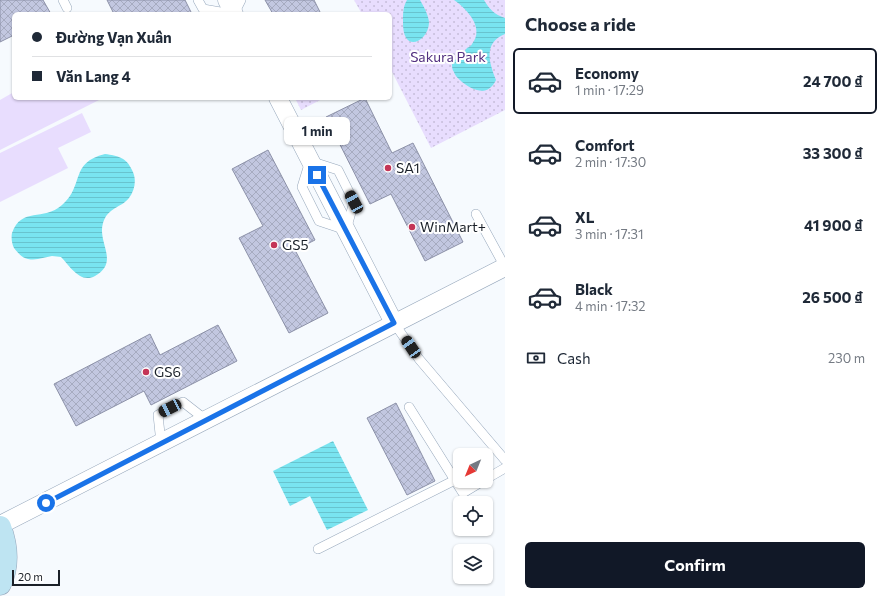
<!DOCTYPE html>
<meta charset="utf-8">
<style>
:root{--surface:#fff;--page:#f2f2f3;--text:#1f2937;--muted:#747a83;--line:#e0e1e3;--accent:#111827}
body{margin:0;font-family:Commissioner,sans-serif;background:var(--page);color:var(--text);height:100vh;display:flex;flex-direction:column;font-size:15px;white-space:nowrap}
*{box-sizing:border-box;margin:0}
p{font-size:13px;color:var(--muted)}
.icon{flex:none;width:22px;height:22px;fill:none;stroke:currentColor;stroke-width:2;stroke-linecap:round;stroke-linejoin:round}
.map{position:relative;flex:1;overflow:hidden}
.details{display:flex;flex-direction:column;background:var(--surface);width:380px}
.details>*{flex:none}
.top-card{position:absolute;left:12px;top:12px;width:380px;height:88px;border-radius:6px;box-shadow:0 1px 3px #0004;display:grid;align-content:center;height:88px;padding:0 20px;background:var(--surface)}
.needle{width:26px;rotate:223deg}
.buttons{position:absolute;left:453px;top:448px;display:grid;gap:8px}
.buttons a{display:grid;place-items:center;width:40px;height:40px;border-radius:6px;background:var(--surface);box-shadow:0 1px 3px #0004;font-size:20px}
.scale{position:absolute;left:12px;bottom:10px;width:48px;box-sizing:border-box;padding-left:4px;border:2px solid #1a2028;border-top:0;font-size:11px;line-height:14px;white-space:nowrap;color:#1a2028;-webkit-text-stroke:3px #fff;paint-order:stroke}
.end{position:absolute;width:18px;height:18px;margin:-9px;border:5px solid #1a73e8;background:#fff;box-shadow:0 0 0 2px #fff}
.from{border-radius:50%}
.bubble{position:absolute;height:28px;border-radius:6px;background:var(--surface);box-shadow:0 1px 3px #0004;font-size:13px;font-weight:700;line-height:28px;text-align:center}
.car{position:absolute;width:12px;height:24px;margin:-12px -6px;border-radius:5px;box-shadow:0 0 3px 1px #0007;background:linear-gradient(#222 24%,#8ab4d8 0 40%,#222 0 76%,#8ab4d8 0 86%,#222 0)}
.top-card b{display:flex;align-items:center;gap:14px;height:38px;font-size:15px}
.top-card b+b{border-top:1px solid var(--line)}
.top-card i{width:10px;height:10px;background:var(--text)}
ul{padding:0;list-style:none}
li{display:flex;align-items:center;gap:12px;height:66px;margin:0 8px 6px;padding:0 12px;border:2px solid transparent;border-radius:6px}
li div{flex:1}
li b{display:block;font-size:15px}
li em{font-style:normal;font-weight:700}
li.current{border-color:var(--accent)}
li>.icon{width:36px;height:36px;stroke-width:1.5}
h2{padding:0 20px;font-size:18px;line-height:48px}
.pay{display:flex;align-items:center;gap:10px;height:44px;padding:0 20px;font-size:15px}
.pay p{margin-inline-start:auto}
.action{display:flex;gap:8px;margin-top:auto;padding:8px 20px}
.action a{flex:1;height:46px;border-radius:6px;background:var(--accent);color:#fff;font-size:16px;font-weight:700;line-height:46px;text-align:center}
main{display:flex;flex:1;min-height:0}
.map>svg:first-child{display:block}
.grass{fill:#e8ddfe}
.park{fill:url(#park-dots)}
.water{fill:url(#water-rules)}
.building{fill:url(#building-cross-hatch);stroke:#8c91a8}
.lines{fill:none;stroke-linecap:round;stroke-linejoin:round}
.lane-casing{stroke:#97a8bc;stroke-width:10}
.street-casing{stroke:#97a8bc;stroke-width:19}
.secondary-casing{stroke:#97a8bc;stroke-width:23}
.lane{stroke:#fff;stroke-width:9}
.street{stroke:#fff;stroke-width:18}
.secondary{stroke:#bee4f2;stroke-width:22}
.route{stroke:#1a73e8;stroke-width:5}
.poi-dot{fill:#c43557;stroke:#fff;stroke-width:1.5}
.labels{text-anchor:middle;stroke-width:4;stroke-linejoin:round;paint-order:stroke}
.park-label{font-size:14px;fill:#533181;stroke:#fff}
.poi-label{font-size:14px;fill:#1a2028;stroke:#fff;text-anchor:start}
</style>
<main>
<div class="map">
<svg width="505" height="596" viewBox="0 0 505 596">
<defs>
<pattern id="park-dots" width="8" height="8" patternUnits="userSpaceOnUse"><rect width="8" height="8" fill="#e8ddfe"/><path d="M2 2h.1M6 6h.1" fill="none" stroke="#c6bdda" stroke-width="1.8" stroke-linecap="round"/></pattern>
<pattern id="water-rules" width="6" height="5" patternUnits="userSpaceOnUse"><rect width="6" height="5" fill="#79e4f0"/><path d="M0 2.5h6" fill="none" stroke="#68c3ce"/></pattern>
<pattern id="building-cross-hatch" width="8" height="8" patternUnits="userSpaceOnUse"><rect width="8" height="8" fill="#c2c7e0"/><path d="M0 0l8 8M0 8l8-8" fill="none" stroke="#a6abc0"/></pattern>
</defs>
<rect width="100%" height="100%" fill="#f6fafe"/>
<g class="grass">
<path d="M14,92V98H103L0,150V100Z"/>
<path d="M82,113L91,132L58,148L68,168L0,202V153Z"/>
</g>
<g class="park">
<path d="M354,0H505V110L431,148L390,68V14H362Z"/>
<path d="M295,98H324L301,110Z"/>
</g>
<g class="water">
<path d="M407,0H420C424,7 429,16 429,23C428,42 402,55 403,21C403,13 403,7 407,0Z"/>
<path d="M454,0H484C490,10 494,14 505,18V34C483,43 489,62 496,80C488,97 474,91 462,82C459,79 455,76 454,72C452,70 452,66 452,63C455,59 458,58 461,55C464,53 465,50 467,48C468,48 472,45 472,44C485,28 467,9 454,0Z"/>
<path d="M105,154C118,156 126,157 132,170C137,179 135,190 129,198C121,208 108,207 103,223C97,243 120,262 95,276C80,284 70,266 61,257C59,257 55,256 52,256C44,257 37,261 28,259C22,258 18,253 14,248C12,244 11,238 12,233C22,206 43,222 62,205C85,185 69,163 105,154Z"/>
<path d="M333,441L368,510L327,530L310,496L290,506L273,471Z"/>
</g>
<g class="building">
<path d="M0,0H43L51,14H14V35L0,42Z"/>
<path d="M107,0H185L192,14H114Z"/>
<path d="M265,0H314L321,14H273Z"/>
<path d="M365,98L392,153L413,143L463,242L425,261L391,194L370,204L326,117Z"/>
<path d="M268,150L315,240L295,250L328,313L289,333L239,238L263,226L232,169Z"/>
<path d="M218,325L237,361L151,405L144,391L76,426L54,384L150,334L160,355Z"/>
<path d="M396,403L435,481L407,495L367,418Z"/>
</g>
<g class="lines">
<g class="lane-casing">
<g id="lane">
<path d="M63,0L67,8"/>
<path d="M198,0L203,9L232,14"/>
<path d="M234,14L241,0"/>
<path d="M310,161L338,170L354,202L346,230L319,221L302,187Z"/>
<path d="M476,214L505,267"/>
<path d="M394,323L419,359L505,460"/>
<path d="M409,407L463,493L483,481"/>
<path d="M161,443L158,415L183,402L206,420"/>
<path d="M486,479L505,468"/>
<path d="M318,549L455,480"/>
</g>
</g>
<g class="street-casing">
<g id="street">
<path d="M227,0L234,14"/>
<path d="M278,98L394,323"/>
<path d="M0,525L505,267"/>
</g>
</g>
<g class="secondary-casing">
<path id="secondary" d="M0,527C7,546 9,565 0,584"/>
</g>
<use href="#lane" class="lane"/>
<use href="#street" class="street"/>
<use href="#secondary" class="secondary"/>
</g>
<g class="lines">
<path class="route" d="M46,503L394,323L317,175"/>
</g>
<g class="poi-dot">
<circle cx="388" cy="168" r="4"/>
<circle cx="412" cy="227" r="4"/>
<circle cx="274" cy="245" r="4"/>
<circle cx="146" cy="372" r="4"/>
</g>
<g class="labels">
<g class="park-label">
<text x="448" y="62">Sakura Park</text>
</g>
<g class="poi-label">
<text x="396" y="173">SA1</text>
<text x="420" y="232">WinMart+</text>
<text x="282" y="250">GS5</text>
<text x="154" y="377">GS6</text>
</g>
</g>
</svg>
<div class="buttons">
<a><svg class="needle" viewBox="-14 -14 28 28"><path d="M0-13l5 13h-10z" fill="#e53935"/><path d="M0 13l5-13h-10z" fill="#747a83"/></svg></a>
<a><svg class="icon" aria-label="locate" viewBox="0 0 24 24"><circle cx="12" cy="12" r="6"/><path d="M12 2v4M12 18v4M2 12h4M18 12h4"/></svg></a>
<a><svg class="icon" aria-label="layers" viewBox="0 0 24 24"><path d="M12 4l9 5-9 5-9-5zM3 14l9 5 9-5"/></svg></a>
</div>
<div class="scale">20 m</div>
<i class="end from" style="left:46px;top:503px"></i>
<i class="end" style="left:317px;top:175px"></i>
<div class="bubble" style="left:284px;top:117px;width:66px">1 min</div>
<i class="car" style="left:354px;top:202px;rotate:332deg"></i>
<i class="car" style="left:411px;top:347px;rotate:326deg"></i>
<i class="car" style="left:170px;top:408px;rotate:243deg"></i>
<div class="top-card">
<b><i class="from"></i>Đường Vạn Xuân</b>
<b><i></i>Văn Lang 4</b>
</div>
</div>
<section class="details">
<h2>Choose a ride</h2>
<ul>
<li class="current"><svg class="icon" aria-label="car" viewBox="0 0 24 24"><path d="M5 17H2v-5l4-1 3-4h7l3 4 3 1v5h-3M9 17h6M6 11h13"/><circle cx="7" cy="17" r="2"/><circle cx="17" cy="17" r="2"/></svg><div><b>Economy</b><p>1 min · 17:29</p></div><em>24 700 ₫</em></li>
<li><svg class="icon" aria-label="car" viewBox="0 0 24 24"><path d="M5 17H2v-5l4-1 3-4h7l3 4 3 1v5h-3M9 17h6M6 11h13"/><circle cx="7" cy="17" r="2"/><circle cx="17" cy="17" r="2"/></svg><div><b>Comfort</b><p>2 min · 17:30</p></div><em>33 300 ₫</em></li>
<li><svg class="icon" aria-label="car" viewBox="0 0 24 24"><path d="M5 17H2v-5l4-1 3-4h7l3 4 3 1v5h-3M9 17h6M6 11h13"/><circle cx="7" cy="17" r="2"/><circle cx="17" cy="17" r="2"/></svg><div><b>XL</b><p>3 min · 17:31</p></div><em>41 900 ₫</em></li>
<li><svg class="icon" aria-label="car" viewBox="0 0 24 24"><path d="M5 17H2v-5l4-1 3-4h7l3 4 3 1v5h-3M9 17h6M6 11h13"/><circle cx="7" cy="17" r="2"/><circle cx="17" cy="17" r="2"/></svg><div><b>Black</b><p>4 min · 17:32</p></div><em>26 500 ₫</em></li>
</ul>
<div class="pay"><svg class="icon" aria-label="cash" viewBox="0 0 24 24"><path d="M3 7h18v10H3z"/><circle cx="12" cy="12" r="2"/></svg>Cash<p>230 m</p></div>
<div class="action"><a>Confirm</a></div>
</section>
</main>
